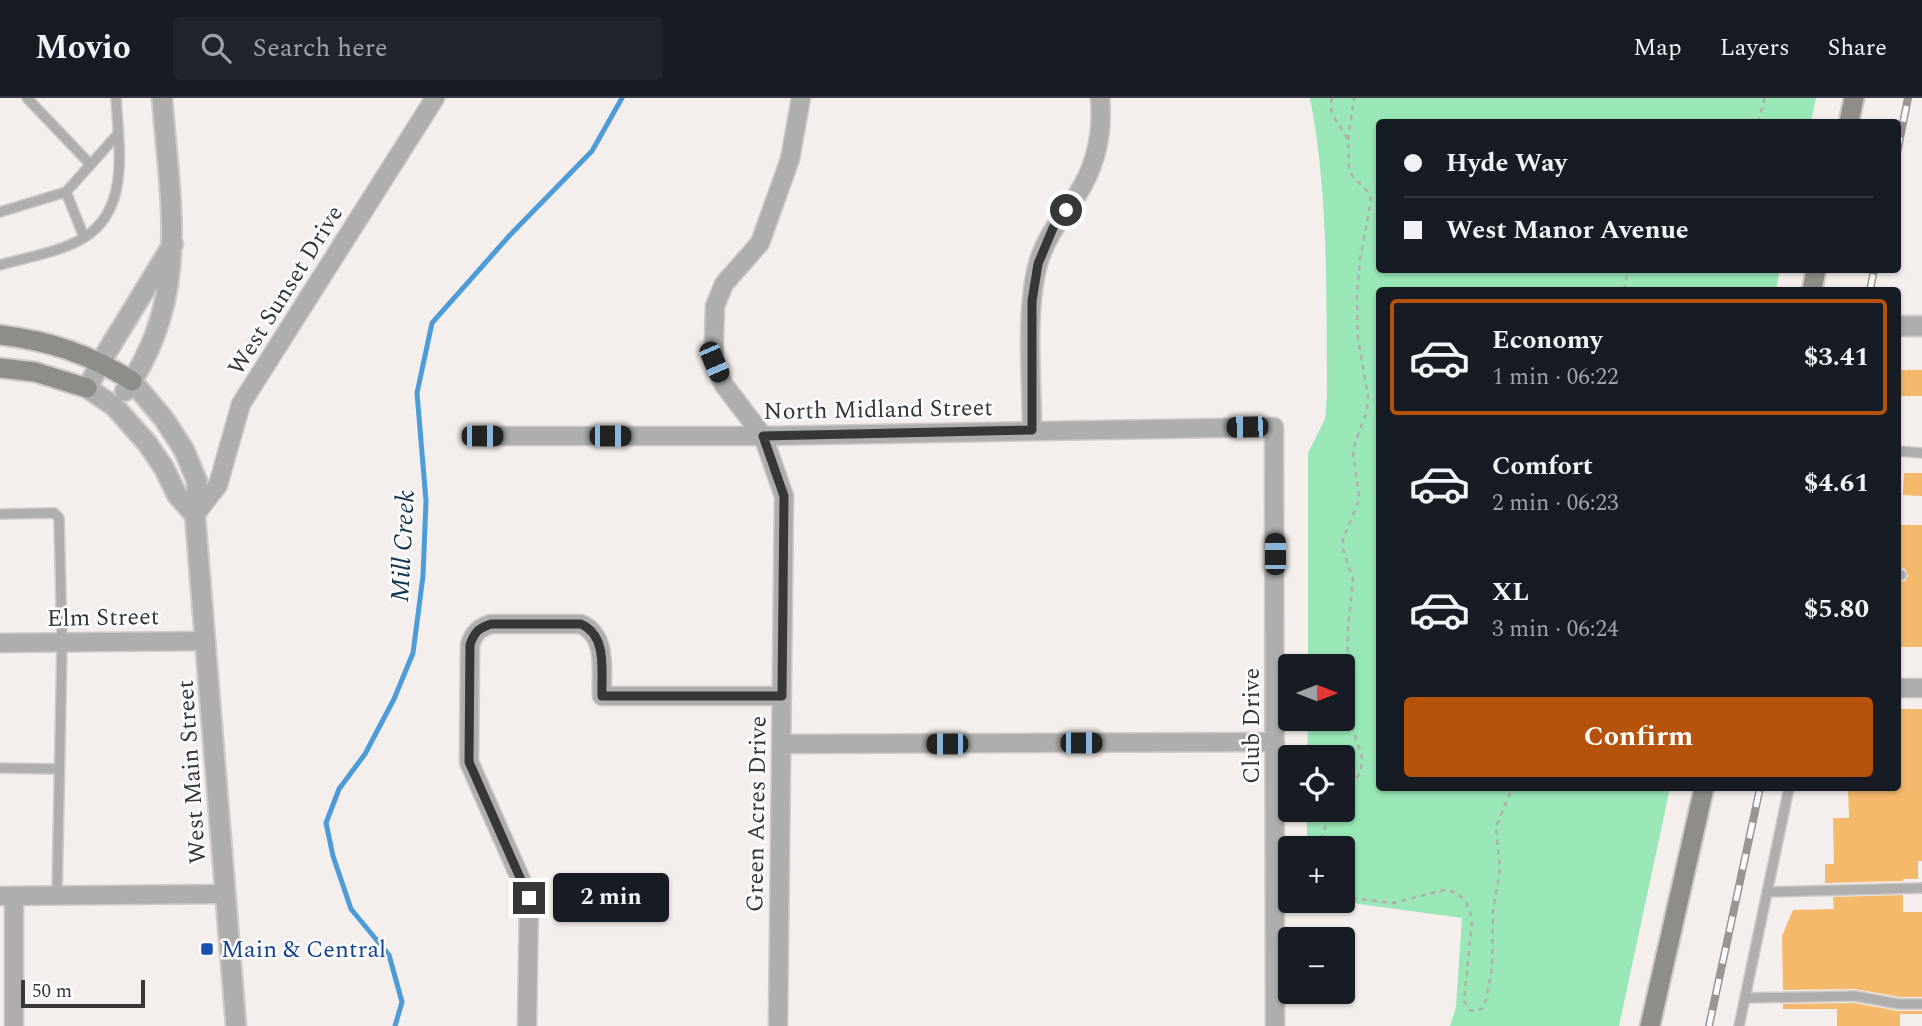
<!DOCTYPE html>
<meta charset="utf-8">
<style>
:root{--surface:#171b24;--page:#20242c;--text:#f1f3f6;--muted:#9ea1a6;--line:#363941;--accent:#b45309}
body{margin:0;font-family:Spectral,serif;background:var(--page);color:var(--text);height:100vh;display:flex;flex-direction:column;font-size:26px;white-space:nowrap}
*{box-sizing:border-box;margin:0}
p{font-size:23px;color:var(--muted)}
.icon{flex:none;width:38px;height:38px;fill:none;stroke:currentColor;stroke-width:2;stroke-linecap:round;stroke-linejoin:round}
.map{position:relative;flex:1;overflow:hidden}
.sheet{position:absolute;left:1376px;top:189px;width:525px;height:504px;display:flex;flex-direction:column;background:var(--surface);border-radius:7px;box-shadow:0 2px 5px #0004}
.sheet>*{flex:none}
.hud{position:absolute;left:1376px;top:21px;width:525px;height:154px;border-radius:7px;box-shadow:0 2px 5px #0004;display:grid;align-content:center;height:154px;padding:0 28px;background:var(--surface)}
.needle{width:46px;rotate:90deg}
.tools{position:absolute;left:1278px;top:556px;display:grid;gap:14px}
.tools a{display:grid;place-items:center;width:77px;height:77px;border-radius:7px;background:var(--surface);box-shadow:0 2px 5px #0004;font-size:35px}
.scale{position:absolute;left:21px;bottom:18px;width:124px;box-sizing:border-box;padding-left:7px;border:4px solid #393736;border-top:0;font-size:19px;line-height:24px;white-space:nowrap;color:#393736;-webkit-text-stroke:5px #fefdfd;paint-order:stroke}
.end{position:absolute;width:32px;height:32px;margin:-16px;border:9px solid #393736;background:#fff;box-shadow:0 0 0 4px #fff}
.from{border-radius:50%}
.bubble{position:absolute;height:49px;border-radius:7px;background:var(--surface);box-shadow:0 2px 5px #0004;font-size:23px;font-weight:700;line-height:49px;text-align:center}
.car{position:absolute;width:21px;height:42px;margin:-21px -10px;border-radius:9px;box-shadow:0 0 5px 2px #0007;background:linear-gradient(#222 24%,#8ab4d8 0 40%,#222 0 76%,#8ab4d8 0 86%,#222 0)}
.hud b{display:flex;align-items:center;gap:24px;height:66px;font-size:26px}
.hud b+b{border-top:2px solid var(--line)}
.hud i{width:18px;height:18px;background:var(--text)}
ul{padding:12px 0 0;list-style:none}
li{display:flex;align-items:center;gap:21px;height:116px;margin:0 14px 10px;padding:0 14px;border:4px solid transparent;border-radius:7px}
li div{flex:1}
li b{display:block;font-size:26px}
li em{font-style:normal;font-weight:700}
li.on{border-color:var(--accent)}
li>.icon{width:63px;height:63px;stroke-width:1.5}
.primary-button{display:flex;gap:14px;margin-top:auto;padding:14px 28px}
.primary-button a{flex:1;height:80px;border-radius:7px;background:var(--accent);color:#fff;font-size:28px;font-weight:700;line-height:80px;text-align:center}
header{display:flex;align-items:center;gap:42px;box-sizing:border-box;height:98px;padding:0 35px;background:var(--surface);border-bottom:2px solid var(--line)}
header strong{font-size:33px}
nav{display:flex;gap:38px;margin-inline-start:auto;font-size:24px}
.search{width:490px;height:63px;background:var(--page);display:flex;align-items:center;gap:18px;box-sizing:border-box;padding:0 24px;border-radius:7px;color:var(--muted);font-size:26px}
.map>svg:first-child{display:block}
.green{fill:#99e7b6}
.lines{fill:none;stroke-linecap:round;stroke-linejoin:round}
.stream{stroke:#4e9cd7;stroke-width:5}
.building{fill:#f5b96c}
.service-casing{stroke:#cfcac8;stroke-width:12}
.minor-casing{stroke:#cfcac8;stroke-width:21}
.tertiary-casing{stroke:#cfcac8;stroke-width:23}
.secondary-casing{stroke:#cfcac8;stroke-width:23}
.path{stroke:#b1adab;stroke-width:2.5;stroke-dasharray:5 5;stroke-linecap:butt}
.service{stroke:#afaeac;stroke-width:9}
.minor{stroke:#afaeac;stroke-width:18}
.tertiary{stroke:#afaeac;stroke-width:19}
.secondary{stroke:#8f8d8a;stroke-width:19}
.rail-casing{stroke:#999593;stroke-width:8}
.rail{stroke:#fefdfd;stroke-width:5;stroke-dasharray:16;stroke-linecap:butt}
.route{stroke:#393736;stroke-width:9}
.transit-dot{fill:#1a4fb4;stroke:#fefdfd;stroke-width:2.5}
.labels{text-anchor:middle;stroke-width:5;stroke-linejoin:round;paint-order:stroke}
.street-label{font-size:24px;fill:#393736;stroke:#fefdfd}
.transit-label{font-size:24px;fill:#164399;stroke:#fefdfd;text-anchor:start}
.water-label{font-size:26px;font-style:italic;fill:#12344c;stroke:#fefdfd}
</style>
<header>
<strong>Movio</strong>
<div class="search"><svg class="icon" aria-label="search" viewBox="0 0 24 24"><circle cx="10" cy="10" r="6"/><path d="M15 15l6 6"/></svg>Search here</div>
<nav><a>Map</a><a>Layers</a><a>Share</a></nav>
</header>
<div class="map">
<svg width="1922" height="928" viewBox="0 0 1922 928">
<rect width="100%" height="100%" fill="#f4efec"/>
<path class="green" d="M1310,0H1816L1811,24H1379V172H1780L1776,192H1379V690H1670L1619,928H1450L1456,909L1462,820L1337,803H1342V751H1307V712H1342V660H1307L1308,621H1342V569H1308V355L1325,321L1327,297C1326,197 1329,98 1310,0Z"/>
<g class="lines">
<path class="stream" d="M395,928L402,904L389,857L351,811L333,758L326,725L339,691L365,656L394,601L413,555L423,478L426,403L417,295L432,225L510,137L592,53L622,0"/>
</g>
<g class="building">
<rect x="1898" y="272" width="24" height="26"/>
<path d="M1904,375H1922V398L1903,397Z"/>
<path d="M1897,427H1922V549H1897V484L1905,483L1908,478L1905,471L1897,470Z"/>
<path d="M1898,611H1922V763H1918V781H1903V783L1825,785V766H1834L1833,720H1849L1848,690H1897Z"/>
<path d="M1903,797V814H1922V899H1900L1855,891L1783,892L1782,838L1793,812L1834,811L1833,799Z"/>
<path d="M1854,905L1898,913H1922V916H1900V928H1837V911H1783V906Z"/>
</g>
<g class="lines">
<g class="service-casing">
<g id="service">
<path d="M27,0L90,66"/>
<path d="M66,94L84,139"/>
<path d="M0,114L66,94L118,36"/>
<path d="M0,167C24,160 51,156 74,145C132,119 119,53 116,0"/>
<path d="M1897,353L1922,355"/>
<path d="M0,416L54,415L59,420L62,544L57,798"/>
<path d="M1897,477H1901"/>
<path d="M0,670L59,671"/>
<path d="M1767,794L1922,790"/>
<path d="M1745,900L1855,898L1899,906H1922"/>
<path d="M1739,928L1789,690"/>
</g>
</g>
<g class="minor-casing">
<g id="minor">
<path d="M1032,332C1032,283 1025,213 1038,166C1045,140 1062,119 1077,97C1096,68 1103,34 1100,0"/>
<path d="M482,338H763L1274,329L1275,928"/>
<path d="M195,417L218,387L241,306L435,0"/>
<path d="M0,545L206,543"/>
<path d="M1897,590H1922"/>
<path d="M782,646L1275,644"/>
<path d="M0,798L225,796"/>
<path d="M14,928V798"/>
<path d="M527,928L529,800L469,664L470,547C474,534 479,530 491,526H581C608,538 601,573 602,598H782"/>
<path d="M778,928L784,398L763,338L724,287L714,264V239L715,208L724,186L760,145L790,61L801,0"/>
</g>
</g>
<g class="tertiary-casing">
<g id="tertiary">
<path d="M173,146L108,252L87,290L114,308L147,345L164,370L177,397L195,417"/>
<path d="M1897,228H1922"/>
<path d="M132,283L164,321L184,352L197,383L195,417L236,928"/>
<path d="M125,293C191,200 170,105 162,0"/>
</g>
</g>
<g class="secondary-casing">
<g id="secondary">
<path d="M1849,24L1854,0"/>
<path d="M1812,192L1816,172"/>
<path d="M0,237C50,243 89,256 132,283"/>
<path d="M0,270L35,274L87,290"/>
<path d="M1650,928L1704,690"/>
</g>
</g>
<g class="path">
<path d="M1332,0C1326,20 1345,27 1348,45C1350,55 1346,67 1352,77C1359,87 1369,90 1371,103L1360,161L1357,197L1358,241L1368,298L1367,313L1355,345L1353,356L1359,397L1358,405L1343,441V451L1353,482L1348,530L1347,613L1362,659L1361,673L1342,706"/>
<path d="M1758,24L1765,0"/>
<path d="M1348,42L1354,0"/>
<path d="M1624,192L1628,172"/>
<path d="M1318,751L1325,729L1338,712"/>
<path d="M1342,799L1393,805L1444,792C1462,793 1470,807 1472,824L1464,903L1471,913L1482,911L1486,902L1492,870L1493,813L1500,771L1496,729L1512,690"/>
</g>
<use href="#service" class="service"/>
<use href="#minor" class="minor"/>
<use href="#tertiary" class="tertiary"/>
<use href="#secondary" class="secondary"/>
<g class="rail-casing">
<g id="rail">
<path d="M1897,55L1908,0"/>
<path d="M1870,192L1874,172"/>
<path d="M1709,928L1760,690"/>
</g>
</g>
<use href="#rail" class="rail"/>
</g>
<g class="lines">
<path class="route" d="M529,800L469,664L470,547C474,534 479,530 491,526H581C608,538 601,573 602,598H782L784,398L763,338L1032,332V203L1038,166L1053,130L1066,112"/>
</g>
<rect class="transit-dot" x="200" y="844" width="14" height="14" rx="3.5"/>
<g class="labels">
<g class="street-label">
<text transform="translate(285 192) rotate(-58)" y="8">West Sunset Drive</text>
<text transform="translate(878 311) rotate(-1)" y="8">North Midland Street</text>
<text transform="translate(103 519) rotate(-1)" y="8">Elm Street</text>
<text transform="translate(1251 628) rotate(-90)" y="8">Club Drive</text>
<text transform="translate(191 674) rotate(-94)" y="8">West Main Street</text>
<text transform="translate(756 716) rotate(-89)" y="8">Green Acres Drive</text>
</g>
<g class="transit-label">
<text x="221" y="859">Main &amp; Central</text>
</g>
<g class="water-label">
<text transform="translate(402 448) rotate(-87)" y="9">Mill Creek</text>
</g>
</g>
</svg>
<div class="tools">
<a><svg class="needle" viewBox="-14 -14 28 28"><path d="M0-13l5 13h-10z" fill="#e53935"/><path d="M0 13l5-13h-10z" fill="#9ea1a6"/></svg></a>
<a><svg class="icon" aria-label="locate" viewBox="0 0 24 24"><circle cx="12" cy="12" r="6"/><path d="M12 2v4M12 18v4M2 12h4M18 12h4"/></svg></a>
<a>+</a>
<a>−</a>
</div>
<div class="scale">50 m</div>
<i class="end from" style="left:1066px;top:112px"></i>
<i class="end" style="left:529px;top:800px"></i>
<div class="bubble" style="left:553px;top:775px;width:116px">2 min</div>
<i class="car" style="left:714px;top:264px;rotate:157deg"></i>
<i class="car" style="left:1247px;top:329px;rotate:269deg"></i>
<i class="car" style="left:482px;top:338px;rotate:90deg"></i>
<i class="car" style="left:610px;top:338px;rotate:90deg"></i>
<i class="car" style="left:1275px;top:456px;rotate:0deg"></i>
<i class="car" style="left:1081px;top:645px;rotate:90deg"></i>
<i class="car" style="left:947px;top:646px;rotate:270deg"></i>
<div class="hud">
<b><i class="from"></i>Hyde Way</b>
<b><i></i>West Manor Avenue</b>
</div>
<section class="sheet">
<ul>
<li class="on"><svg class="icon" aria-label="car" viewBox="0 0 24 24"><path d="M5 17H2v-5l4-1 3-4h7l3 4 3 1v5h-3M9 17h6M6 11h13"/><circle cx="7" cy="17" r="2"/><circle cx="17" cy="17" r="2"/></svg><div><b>Economy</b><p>1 min · 06:22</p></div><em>$3.41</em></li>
<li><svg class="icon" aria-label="car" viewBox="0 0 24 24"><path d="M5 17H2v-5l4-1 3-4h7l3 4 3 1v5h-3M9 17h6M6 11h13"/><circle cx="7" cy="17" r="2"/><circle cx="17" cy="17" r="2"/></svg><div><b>Comfort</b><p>2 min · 06:23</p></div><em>$4.61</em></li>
<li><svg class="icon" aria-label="car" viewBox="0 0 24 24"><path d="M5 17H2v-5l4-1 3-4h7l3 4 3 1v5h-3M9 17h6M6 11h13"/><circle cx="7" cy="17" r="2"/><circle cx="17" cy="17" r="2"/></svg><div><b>XL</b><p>3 min · 06:24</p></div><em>$5.80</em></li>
</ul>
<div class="primary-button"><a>Confirm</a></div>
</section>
</div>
